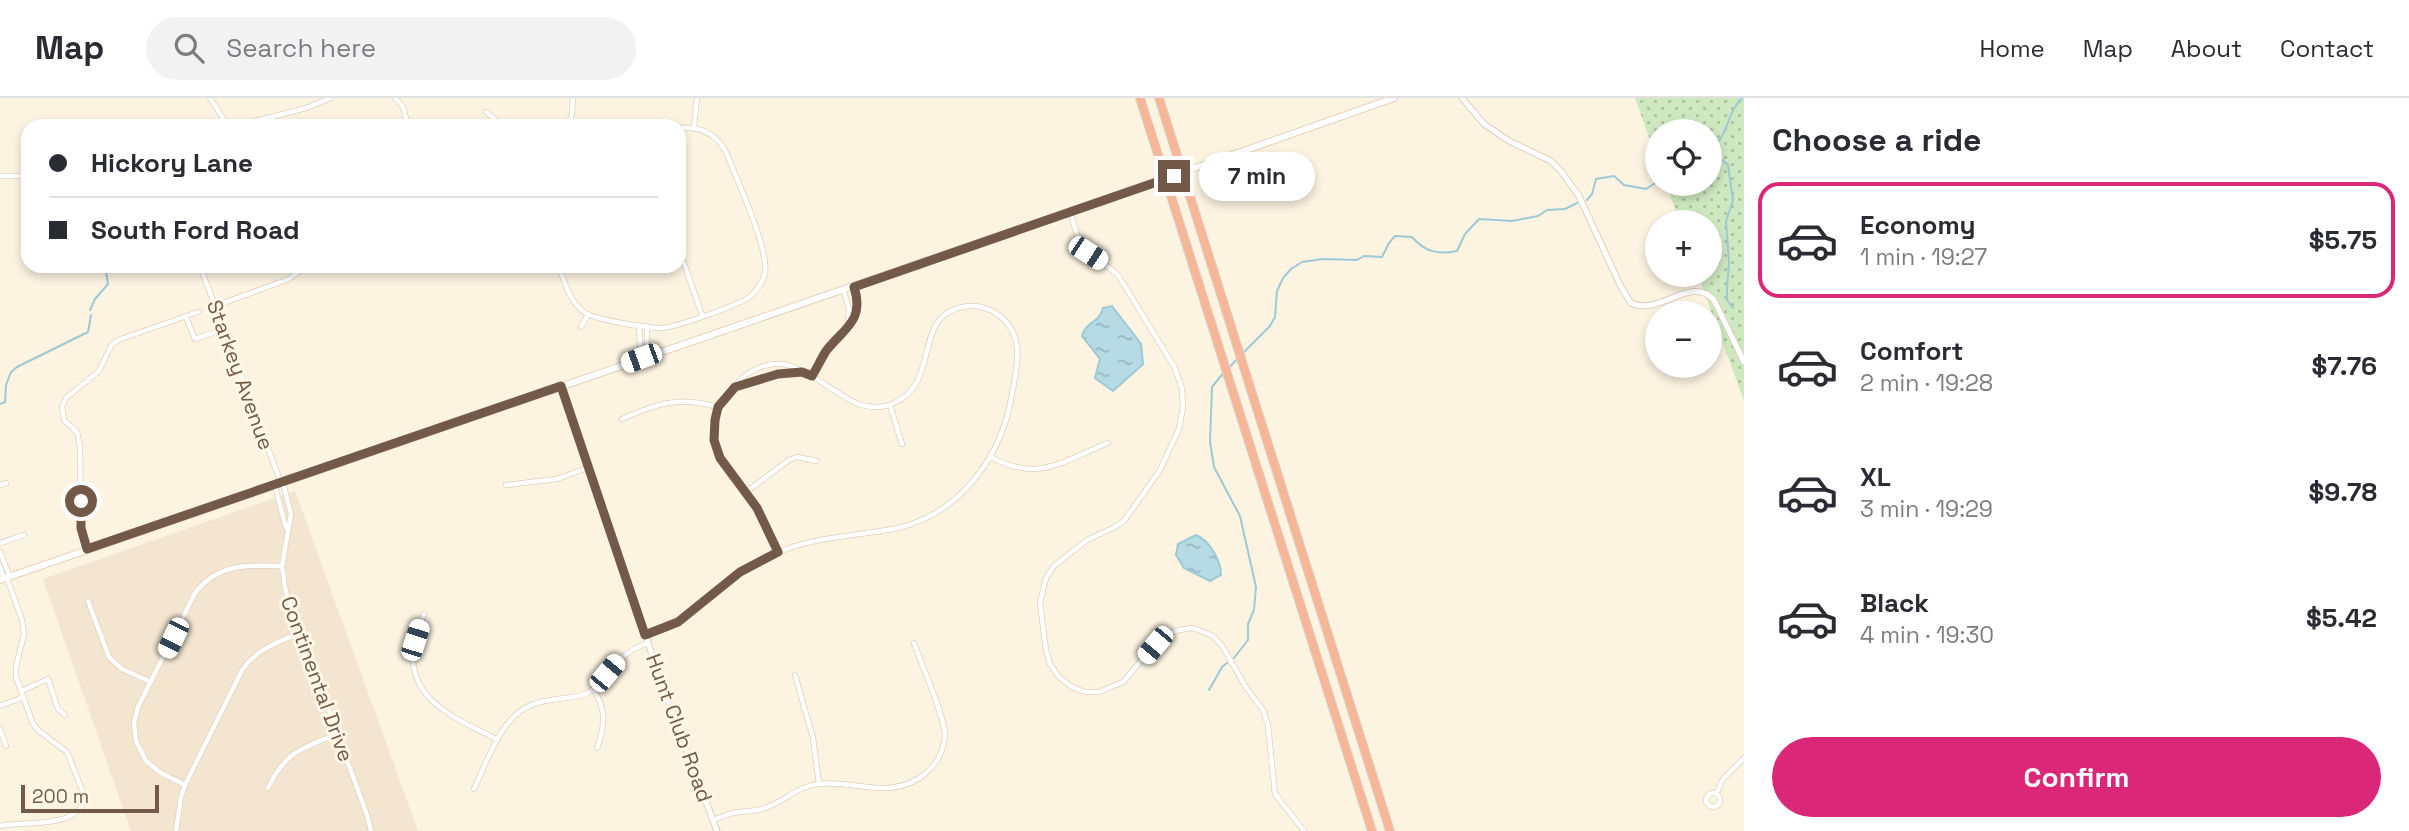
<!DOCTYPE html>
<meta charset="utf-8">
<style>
:root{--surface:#fff;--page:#f2f2f3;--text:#2b2b33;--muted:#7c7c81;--line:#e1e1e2;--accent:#db2777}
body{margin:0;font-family:"Space Grotesk",sans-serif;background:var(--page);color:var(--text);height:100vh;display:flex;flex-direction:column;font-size:26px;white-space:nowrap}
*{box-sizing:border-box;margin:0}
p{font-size:23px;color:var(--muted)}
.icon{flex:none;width:38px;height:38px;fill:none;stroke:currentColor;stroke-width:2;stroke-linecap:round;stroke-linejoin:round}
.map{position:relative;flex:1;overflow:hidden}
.sheet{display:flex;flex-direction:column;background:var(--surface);width:665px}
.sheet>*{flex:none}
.hud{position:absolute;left:21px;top:21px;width:665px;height:154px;border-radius:21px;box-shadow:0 4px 10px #0003;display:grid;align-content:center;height:154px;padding:0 28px;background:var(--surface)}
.fabs{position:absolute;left:1645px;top:21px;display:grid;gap:14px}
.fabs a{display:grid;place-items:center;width:77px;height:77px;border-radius:50%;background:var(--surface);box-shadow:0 4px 10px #0003;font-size:35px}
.scale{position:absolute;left:21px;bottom:18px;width:138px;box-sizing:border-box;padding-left:7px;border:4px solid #735a48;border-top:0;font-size:19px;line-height:24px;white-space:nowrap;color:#735a48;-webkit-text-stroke:5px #fff7e7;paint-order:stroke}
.end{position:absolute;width:32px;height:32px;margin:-16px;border:9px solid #735a48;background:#fff;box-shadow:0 0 0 4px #fff}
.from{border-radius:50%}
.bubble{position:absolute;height:49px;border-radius:24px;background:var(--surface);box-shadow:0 4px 10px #0003;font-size:23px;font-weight:700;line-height:49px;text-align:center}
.car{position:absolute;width:21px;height:42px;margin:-21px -10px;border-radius:9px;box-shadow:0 0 5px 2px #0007;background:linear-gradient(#fff 24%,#345 0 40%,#fff 0 76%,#345 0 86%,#fff 0)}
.hud b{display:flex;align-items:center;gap:24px;height:66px;font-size:26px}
.hud b+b{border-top:2px solid var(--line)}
.hud i{width:18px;height:18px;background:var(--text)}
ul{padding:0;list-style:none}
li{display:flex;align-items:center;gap:21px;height:116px;margin:0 14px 10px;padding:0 14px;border:4px solid transparent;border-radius:21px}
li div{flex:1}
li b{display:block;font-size:26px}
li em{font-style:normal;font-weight:700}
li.selected{border-color:var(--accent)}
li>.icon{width:63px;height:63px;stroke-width:1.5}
h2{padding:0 28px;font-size:32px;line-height:84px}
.primary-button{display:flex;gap:14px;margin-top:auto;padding:14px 28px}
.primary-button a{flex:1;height:80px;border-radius:42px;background:var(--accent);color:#fff;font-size:28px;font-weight:700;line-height:80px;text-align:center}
header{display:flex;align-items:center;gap:42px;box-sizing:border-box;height:98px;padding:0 35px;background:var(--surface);border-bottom:2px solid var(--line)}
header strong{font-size:33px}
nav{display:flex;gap:38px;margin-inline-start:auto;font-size:24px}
.search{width:490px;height:63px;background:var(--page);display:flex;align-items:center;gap:18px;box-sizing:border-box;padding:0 24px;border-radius:38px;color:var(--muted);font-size:26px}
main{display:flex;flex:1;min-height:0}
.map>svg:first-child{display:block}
.residential{fill:#f3e5d0}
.green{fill:url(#green-dots)}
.water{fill:url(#water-ripples);stroke:#9dcad6;stroke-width:2}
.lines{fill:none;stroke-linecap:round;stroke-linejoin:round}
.stream{stroke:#9dcad6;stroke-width:2}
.minor-casing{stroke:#e0d0bd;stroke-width:6}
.tertiary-casing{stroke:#e0d0bd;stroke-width:7}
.secondary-casing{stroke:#e5d1bb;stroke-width:8}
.motorway-casing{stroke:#ddd7d3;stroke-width:10}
.minor{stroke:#fff;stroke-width:4.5}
.tertiary{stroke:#fff;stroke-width:5}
.secondary{stroke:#fff;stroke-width:6}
.motorway{stroke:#f6b698;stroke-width:8}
.secondary-bridge-casing{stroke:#e5d1bb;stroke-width:8;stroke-linecap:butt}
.secondary-bridge{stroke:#fff;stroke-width:6}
.route{stroke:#735a48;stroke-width:9}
.labels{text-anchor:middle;stroke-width:6;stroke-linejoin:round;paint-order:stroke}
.street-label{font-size:21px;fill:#735a48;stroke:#fff7e7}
</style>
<header>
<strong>Map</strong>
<div class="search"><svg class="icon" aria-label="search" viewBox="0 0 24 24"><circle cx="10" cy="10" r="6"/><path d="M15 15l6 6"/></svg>Search here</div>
<nav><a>Home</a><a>Map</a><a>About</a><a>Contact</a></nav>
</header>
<main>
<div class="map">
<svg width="1744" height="733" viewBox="0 0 1744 733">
<defs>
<pattern id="green-dots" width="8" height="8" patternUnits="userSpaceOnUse" patternTransform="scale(1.75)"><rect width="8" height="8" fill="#cee9c0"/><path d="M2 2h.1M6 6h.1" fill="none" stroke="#acc09e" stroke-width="1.8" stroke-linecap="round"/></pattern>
<pattern id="water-ripples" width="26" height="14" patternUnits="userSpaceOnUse" patternTransform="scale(1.75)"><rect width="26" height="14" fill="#b6dbe5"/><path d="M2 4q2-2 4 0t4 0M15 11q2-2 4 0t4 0" fill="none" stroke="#98b5bc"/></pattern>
</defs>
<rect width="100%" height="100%" fill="#fcf3e1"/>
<path class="residential" d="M295,393L418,733H131L43,481Z"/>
<path class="green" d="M1635,0H1744V303L1698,177H1710V124H1680L1666,86H1710V33H1657V61Z"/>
<g class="water">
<path d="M1112,208L1141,246L1143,266L1113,293L1095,280L1100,261L1082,238C1086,223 1100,225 1103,210Z"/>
<path d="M1196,437C1209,442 1221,462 1221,477L1210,483L1184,470L1176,457L1178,446Z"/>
</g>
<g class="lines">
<g class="stream">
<path d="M1710,39L1719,43C1731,25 1727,16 1742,0"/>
<path d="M1710,59L1711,60H1720L1728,67L1733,102L1726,123L1729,165L1727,190V202L1733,210"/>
<path d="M1587,102L1592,96L1596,81L1614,78L1624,87L1646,91L1657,84"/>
<path d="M90,212L95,201L108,186L105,168"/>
<path d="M1243,255L1270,228L1275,219L1277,193L1283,180L1291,171L1302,164L1323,161L1357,162L1364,158L1382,159L1389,145L1395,138L1412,139C1425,154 1438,157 1457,153L1465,136L1479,121L1512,123L1538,118L1547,112L1565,111L1577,105"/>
<path d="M1229,270L1237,261"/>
<path d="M1225,273L1212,289L1210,344L1214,369L1240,418L1256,489L1254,512L1248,526V542L1234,560"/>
<path d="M0,306L5,304L6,287L11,274L17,269L88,234L91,217"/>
<path d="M1209,592L1222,569L1227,565"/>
</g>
<g class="minor-casing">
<g id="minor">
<path d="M210,0L228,28"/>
<path d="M395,0L403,9L408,28"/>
<path d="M486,14L504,28"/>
<path d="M236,28L306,10L331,0"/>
<path d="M568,28L572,16L573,0"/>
<path d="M694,29L697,0"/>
<path d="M0,78H28"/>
<path d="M1070,114L1080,146L1118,177L1175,270L1182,291L1183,309L1179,331L1160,372L1124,423L1113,430L1087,442L1054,468L1046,480L1040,505L1046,552L1050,566L1059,579L1072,589L1085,594H1099L1123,584L1158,543L1167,536L1179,532L1193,530L1213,538L1223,549L1245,588L1263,612L1268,627L1275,696L1304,733"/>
<path d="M684,165L702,217"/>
<path d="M200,168L281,385"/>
<path d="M559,168C565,185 569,203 584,214C595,222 647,230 661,230C675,230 741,206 751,198C757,192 763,183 765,175C769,150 736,80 726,54C716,35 700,28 679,30"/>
<path d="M844,193L849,212L847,230"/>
<path d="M215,208L289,181L306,168"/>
<path d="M186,219L195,241L224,231"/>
<path d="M639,227L641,260"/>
<path d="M647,228V245L651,257"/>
<path d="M581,229L588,217"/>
<path d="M801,274L778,276L735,289C745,272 772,261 791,268C799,271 805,276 812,278C817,270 821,261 826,253C844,230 865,223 854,189"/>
<path d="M735,289C687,340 729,367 758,410C766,424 772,439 778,454"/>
<path d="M890,307L902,346"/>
<path d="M622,321C658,305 679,298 718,309"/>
<path d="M991,359C1037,385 1063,363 1108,345"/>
<path d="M283,385L291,416L282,468L286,495L367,717L371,733"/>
<path d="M0,387L6,385"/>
<path d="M506,387L557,381L587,370"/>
<path d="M275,388L286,430"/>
<path d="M746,394L789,362L797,359L817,363"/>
<path d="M0,445L24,437"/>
<path d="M87,451L81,430L80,349L77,334L64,322L62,309L66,300L99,273L112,246L121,241L198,214"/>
<path d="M0,454L10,479"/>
<path d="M0,469L4,481"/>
<path d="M88,503L109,559L122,571L151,584"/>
<path d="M424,516C420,528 414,540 413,553C409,605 461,622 498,642"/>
<path d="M645,537C653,535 662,532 670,529C686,521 698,507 712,496C732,480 751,467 774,456C811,439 854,438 893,431C959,418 1002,359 1012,296C1016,273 1024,245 1007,225C998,214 983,207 969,208C909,214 943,284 894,305C883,310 870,310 858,306C842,299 827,287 812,278"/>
<path d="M795,577L813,640L819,686"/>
<path d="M593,591C607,612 605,628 597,650"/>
<path d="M21,593L48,581L58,611L65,617"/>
<path d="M0,608L24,599"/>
<path d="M0,631L6,648"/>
<path d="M185,687L161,675L146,663L136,643L134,625L138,609L195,495C218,465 248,467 282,468"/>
<path d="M268,690C285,654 302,650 337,636"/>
<path d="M474,691C488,662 502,614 537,605C553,600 570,601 586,596C613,579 612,557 648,545"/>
<circle cx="1713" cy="702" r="7"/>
<path d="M1716,696L1723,681L1744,660"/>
<path d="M713,722C722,719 730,715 739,714C750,713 760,713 770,708C787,701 799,688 818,686C842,683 865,691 888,690C917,688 943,668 945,637C945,619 921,565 914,545"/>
<path d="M0,728C23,723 81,731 85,699L67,654L39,633L33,626L16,579V569L24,536L22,522L7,480"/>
<path d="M176,733L181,699L185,687L242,572C257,551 277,544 300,535"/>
</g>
</g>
<g class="tertiary-casing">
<g id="tertiary">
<path d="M1462,0L1484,26L1509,43L1551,63L1561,73L1579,98L1621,189L1631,205C1659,219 1691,176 1714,202L1744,264"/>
<path d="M561,288L663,589L717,733"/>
</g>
</g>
<g class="secondary-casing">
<g id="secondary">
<path d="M1195,70L1394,0"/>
<path d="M0,482L1152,85"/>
</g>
</g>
<g class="motorway-casing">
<g id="motorway">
<path d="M1140,0L1372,733"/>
<path d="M1159,0L1390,733"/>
</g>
</g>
<use href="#minor" class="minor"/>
<use href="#tertiary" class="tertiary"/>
<use href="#secondary" class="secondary"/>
<use href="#motorway" class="motorway"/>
<g class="secondary-bridge-casing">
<path id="secondary-bridge" d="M1152,85L1195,70"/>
</g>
<use href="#secondary-bridge" class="secondary-bridge"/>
</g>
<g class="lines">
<path class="route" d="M81,403V430L87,451L561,288L645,537L678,524L740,474L778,454L757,410L720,360L714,342L715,322L718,309L735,289L778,276L802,274L812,278C817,270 821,261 826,253C844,230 865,223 854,189L1174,78"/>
</g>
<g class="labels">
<g class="street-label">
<text transform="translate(240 277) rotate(70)" y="7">Starkey Avenue</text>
<text transform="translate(317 581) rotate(70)" y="7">Continental Drive</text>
<text transform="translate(679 630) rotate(70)" y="7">Hunt Club Road</text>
</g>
</g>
</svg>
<div class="fabs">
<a><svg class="icon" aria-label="locate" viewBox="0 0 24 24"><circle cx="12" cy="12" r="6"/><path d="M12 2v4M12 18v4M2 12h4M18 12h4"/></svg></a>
<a>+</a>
<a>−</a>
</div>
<div class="scale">200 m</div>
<i class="end from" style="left:81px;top:403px"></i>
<i class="end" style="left:1174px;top:78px"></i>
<div class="bubble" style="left:1199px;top:54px;width:116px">7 min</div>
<i class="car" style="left:1088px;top:155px;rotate:123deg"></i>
<i class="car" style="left:641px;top:260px;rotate:250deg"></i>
<i class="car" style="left:173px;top:540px;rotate:206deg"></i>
<i class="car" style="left:415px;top:542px;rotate:18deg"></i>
<i class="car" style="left:1155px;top:547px;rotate:220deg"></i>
<i class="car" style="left:607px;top:575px;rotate:40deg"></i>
<div class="hud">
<b><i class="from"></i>Hickory Lane</b>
<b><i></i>South Ford Road</b>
</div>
</div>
<section class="sheet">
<h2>Choose a ride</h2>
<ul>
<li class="selected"><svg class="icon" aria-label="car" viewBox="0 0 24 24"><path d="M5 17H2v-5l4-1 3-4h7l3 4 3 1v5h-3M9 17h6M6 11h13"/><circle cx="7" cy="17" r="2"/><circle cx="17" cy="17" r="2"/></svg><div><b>Economy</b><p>1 min · 19:27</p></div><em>$5.75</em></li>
<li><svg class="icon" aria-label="car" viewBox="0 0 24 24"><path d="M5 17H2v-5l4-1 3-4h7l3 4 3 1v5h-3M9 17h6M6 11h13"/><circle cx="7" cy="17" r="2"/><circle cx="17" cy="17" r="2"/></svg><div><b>Comfort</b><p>2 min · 19:28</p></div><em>$7.76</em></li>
<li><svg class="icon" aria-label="car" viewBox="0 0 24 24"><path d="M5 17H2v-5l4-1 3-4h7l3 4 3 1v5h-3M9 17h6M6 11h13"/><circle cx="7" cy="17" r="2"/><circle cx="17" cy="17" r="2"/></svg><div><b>XL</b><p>3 min · 19:29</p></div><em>$9.78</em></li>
<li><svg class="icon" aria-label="car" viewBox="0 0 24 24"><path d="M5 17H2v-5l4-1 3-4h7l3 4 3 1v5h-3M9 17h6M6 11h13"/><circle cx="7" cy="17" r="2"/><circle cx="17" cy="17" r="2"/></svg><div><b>Black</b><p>4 min · 19:30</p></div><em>$5.42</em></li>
</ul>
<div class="primary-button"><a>Confirm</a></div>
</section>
</main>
